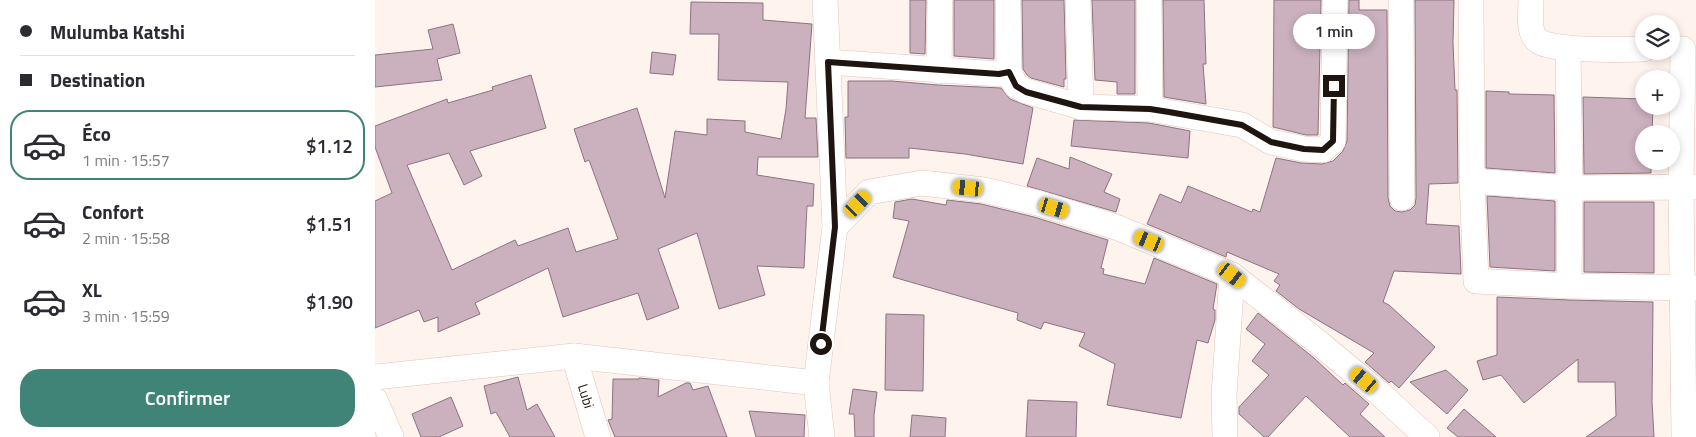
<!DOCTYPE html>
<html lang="fr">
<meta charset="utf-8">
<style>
:root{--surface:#fff;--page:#f2f2f3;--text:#2b2b33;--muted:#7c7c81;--line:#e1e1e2;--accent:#408477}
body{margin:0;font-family:"Titillium Web",sans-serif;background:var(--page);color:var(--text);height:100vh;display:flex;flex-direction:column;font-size:19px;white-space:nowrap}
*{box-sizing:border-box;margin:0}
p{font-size:16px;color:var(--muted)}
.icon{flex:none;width:28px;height:28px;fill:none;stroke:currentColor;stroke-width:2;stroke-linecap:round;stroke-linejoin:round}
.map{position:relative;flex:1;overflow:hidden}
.drawer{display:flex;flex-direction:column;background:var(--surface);width:375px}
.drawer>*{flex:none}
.banner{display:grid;align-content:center;height:110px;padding:0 20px;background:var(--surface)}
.tools{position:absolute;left:1260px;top:15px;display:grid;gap:10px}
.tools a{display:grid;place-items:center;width:45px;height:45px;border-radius:50%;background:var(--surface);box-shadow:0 2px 8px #0003;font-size:25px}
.end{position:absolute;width:22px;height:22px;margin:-11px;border:6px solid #1e1410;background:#fff;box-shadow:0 0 0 2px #fff}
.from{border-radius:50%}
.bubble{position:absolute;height:35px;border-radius:18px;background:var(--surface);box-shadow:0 2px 8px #0003;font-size:16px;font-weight:600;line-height:35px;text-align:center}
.car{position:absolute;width:15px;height:30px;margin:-15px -8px;border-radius:6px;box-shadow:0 0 4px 1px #0007;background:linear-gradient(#f5c518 24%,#345 0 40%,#f5c518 0 76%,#345 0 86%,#f5c518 0)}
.banner b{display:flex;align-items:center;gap:18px;height:48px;font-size:19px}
.banner b+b{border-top:1px solid var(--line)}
.banner i{width:12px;height:12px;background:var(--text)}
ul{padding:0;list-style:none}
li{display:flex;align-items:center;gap:15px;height:70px;margin:0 10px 8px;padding:0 10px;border:2px solid transparent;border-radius:20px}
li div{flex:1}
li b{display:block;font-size:19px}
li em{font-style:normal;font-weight:600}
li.current{border-color:var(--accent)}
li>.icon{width:45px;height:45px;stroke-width:1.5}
.primary-button{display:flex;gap:10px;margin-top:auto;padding:10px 20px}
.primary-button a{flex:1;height:58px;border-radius:20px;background:var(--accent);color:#fff;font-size:20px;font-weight:600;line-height:58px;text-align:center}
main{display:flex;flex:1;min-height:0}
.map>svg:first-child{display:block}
.building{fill:#cbb0be;stroke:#8c7380}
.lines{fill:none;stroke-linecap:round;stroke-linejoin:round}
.minor-casing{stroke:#e1c4b8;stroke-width:26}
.minor{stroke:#fff;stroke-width:25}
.route{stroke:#1e1410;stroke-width:6}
.labels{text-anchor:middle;stroke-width:5;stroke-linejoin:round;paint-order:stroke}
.street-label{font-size:14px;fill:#1e1410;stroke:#fff}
</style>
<main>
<section class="drawer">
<div class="banner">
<b><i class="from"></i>Mulumba Katshi</b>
<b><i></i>Destination</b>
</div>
<ul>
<li class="current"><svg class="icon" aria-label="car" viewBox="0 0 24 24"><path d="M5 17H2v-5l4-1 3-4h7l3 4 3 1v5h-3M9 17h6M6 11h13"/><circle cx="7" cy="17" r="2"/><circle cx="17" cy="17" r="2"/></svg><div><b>Éco</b><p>1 min · 15:57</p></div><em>$1.12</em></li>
<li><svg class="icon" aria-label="car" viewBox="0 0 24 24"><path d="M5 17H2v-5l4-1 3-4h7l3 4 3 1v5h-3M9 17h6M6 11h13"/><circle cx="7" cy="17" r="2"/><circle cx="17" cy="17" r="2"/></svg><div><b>Confort</b><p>2 min · 15:58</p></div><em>$1.51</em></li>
<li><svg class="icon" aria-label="car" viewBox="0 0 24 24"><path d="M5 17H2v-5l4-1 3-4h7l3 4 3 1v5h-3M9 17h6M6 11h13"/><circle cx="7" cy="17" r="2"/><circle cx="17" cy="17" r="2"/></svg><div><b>XL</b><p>3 min · 15:59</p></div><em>$1.90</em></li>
</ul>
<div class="primary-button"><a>Confirmer</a></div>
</section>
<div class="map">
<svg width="1321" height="437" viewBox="0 0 1321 437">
<rect width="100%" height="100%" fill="#fff3ee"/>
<g class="building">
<path d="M535,0H551L550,54L535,53Z"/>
<path d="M579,0H619V59L579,56Z"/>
<path d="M647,0H689L691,79H689V87L656,78L652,75L648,69Z"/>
<path d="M717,0H760V94H742V82L720,80Z"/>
<path d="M788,0H829L831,64H828L831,104L789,97Z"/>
<path d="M899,0H946L943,135H931L898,127Z"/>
<path d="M974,0H984V10H1012L1013,198L1015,206L1020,211L1027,212L1035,210L1040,205L1041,198L1040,0H1079L1078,43L1080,90H1082L1083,183L1054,184L1051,224L1084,226L1086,274L1019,271L1008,302L1014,305L1060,347L1024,388L1016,381L1014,383L990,362L999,353L924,309L901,291L905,285L899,281L904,274L852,252L851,257L772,224L785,194L806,203L813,186L877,212L878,209L885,212L901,158L926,163L947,164L958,161L968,151L972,141Z"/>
<path d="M316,2L388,3V20L437,24L430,118H441L443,157H383L382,175L439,184L438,206H432L429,268L382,266L390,295L344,309L322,233L283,249L304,308L272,320L263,293L188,317L173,268L100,303L105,314L63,332V317L49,322L44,310L0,328V201L17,193L0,147V126L72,99L73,103L118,90L117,87L156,75L171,128L95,151L107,176L89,185L74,153L32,165L77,270L140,240L143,246L193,228L201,252L243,239L214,160L210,162L199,129L262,108L290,198L300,131L332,135V119L370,121V132L406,139L411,109L413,82L343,80L344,34H315Z"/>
<path d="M78,24L85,53L62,59L67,80L0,87V55L58,49L53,30Z"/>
<path d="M277,52L301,55L298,75L275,73Z"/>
<path d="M473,81H517L563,85L626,88L635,99L658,108L648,164L590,154L534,148V158H471L470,117H473Z"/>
<path d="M1111,91L1134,92V94L1179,95L1180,173L1111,168Z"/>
<path d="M1208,97L1269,99V106H1278L1277,134H1269V161H1276V173L1209,174Z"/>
<path d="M699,120L774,123L815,131L813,158L696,146Z"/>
<path d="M695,157L737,174L729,192L745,199L741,212L652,186L662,158L694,169Z"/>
<path d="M1112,196L1180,201V271L1115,267Z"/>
<path d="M537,199L571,205L572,200L606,204L659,217L733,240L726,268L729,269L728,274L770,284L779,258L842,284L838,309L840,310V320L833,343L822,340L806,418L732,405L740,364L704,346L710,333L669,322L666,329L642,320L643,313L518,277L534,221L518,218L520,202Z"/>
<path d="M1209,202H1279V273L1209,272Z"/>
<path d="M1122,297L1194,300L1278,302L1277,402L1279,437H1211L1241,416L1240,382H1203V359L1149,403L1126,375L1108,380L1102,361L1122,355Z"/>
<path d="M883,313L939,358L968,385L970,383L994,404L985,414L1010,437H975L931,396L893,437H889L864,414V407L894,375L877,361L890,344L871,329Z"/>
<path d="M511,314L549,315L548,391L510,390Z"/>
<path d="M1071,370L1093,390L1072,414L1035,382Z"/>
<path d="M143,377L152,410L162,404L180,437H135L121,412L116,414L109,386Z"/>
<path d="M264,378L284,380L283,397L311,383H315L318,390L333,386L352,437H240L233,420L237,419L238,379H264Z"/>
<path d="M478,389L502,392L499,415V437H480L479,414H474Z"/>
<path d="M76,397L88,426L64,437H46L37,414Z"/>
<path d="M653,400L702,402L701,437H651Z"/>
<path d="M1089,409L1121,437H1083L1072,428Z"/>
<path d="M374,411L430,415L429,437H381Z"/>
<path d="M537,415L571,418L570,437H535Z"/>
</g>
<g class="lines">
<g class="minor-casing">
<g id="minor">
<path d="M633,0L634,72L641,86L651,91L706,107L775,109L867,125L896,142L929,149L948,150L958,141L960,0"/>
<path d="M703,0L706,107"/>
<path d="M774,0L775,109"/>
<path d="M1026,0L1027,198"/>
<path d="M1096,0L1097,181L1101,281L1194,286L1321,288"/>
<path d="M1156,0C1156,11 1153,28 1160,38C1169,53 1249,49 1269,49"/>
<path d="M1193,48L1195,188L1194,286"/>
<path d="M1308,49L1306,187L1309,437"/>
<path d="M453,62L624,74L634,72"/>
<path d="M564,71L565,0"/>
<path d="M1097,181L1195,188L1321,187"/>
<path d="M460,227L494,192L547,183L609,190L663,203L741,227L857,275L944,343L1004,393L1052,437"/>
<path d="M199,356L223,437"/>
<path d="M0,377L199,356L441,383"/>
<path d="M0,400L16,437"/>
<path d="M447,437L441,383L460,227L450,0"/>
<path d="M850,437L849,395L857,275"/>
</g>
</g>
<use href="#minor" class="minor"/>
</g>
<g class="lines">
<path class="route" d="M446,344L460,227L453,62L624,74L634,72L641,86L651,92L706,107L775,109L794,112L867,125L896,142L929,149L948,150L958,141L959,86"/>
</g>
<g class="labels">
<g class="street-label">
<text transform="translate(211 396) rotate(73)" y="5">Lubi</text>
</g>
</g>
</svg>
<div class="tools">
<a><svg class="icon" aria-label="layers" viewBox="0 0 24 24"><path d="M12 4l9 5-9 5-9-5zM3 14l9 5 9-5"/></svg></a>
<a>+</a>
<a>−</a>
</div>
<i class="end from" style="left:446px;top:344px"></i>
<i class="end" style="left:959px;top:86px"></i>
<div class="bubble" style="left:918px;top:14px;width:82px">1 min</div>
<i class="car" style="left:593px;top:188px;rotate:276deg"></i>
<i class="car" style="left:483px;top:204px;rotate:44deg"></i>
<i class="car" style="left:679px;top:208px;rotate:107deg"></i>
<i class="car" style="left:774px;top:241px;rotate:292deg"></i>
<i class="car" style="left:857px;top:275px;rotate:128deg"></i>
<i class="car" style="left:989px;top:380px;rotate:310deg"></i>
</div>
</main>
